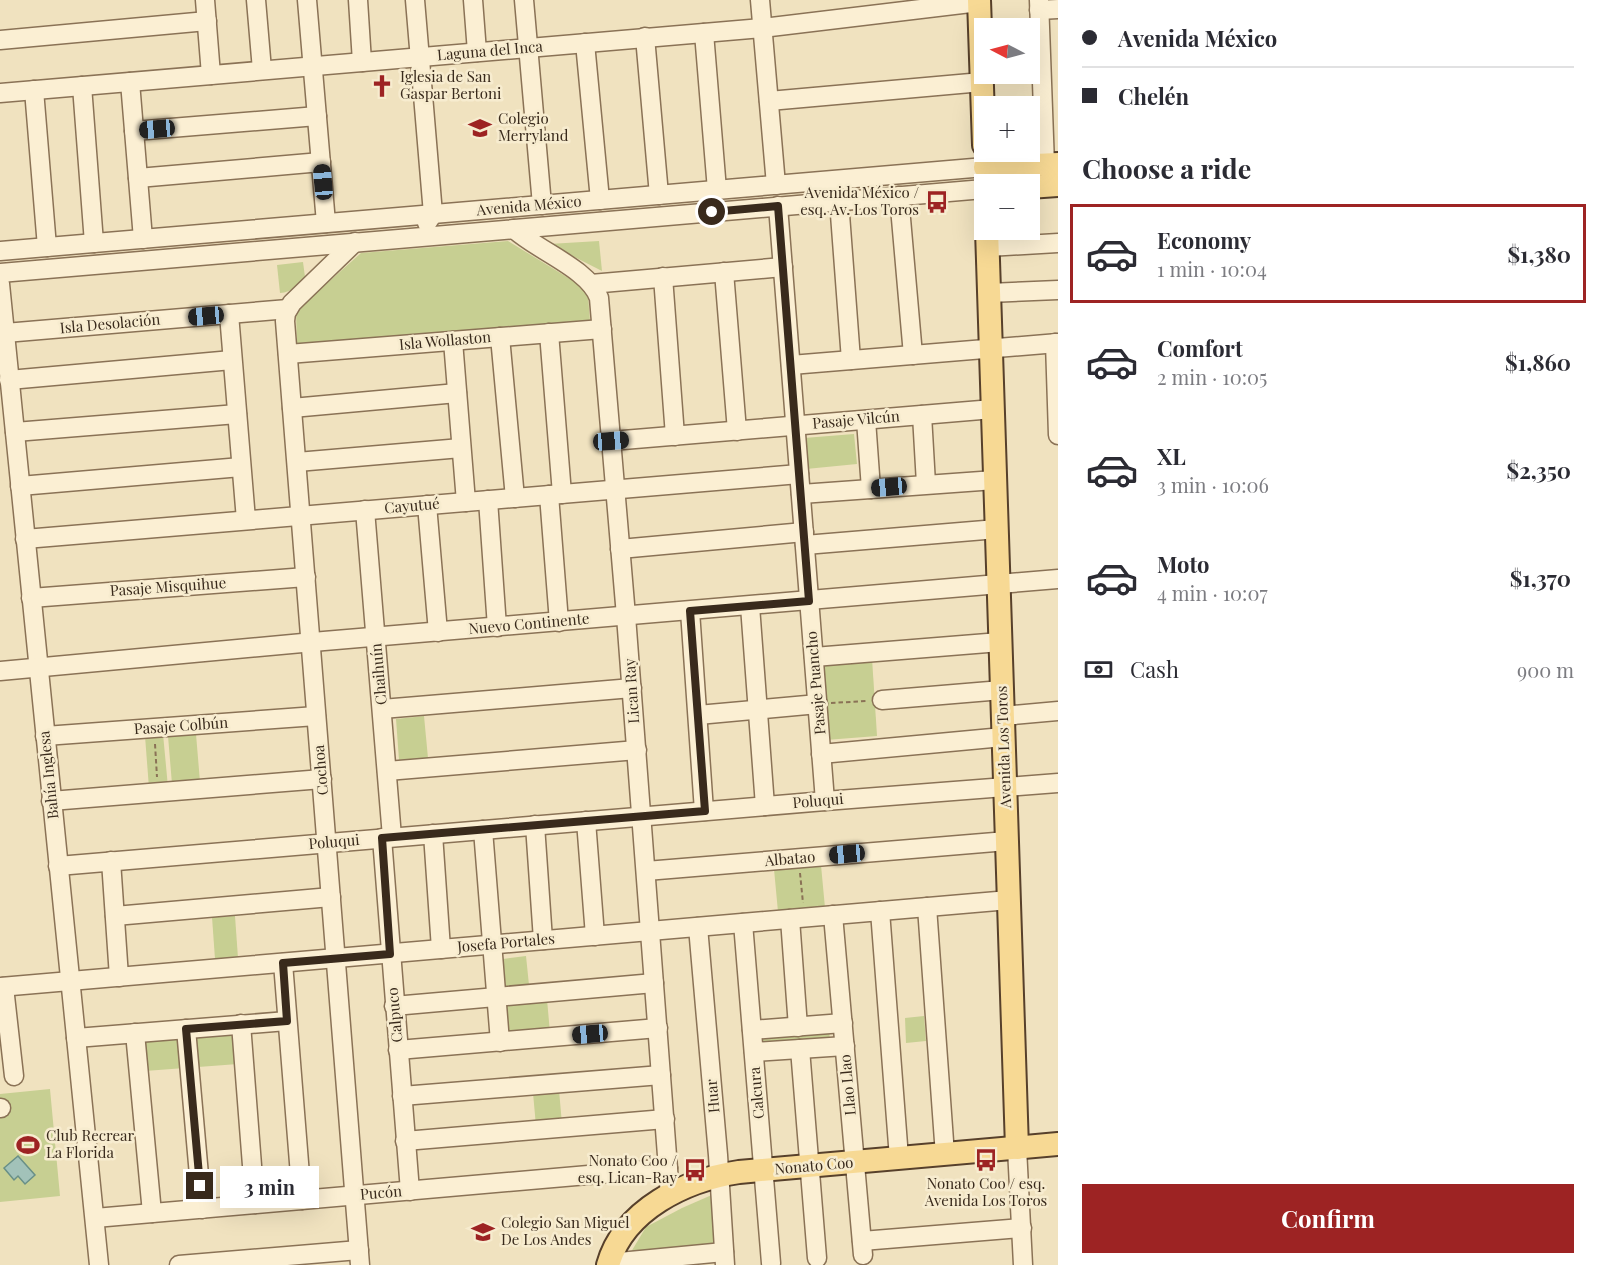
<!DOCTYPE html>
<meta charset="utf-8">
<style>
:root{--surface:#fff;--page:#f2f2f3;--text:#2b2b33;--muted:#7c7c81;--line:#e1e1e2;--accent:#9d2323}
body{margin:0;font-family:"Playfair Display",serif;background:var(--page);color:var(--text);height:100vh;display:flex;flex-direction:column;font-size:22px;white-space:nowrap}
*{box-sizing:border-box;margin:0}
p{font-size:20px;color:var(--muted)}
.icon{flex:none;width:33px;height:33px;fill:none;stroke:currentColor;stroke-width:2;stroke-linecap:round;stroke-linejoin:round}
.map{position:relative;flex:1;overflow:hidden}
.details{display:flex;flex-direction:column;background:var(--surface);width:540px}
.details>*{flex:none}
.banner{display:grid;align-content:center;height:132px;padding:0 24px;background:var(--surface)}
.needle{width:39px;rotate:276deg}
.buttons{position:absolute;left:974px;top:18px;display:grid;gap:12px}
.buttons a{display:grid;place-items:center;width:66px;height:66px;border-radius:0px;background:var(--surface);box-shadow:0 6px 24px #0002;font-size:30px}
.end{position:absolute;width:27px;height:27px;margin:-14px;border:8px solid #392a1c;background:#fff;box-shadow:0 0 0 3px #fff}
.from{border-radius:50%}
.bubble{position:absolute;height:42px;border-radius:0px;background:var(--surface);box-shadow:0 6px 24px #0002;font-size:20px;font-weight:700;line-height:42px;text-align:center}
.car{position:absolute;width:18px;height:36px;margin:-18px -9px;border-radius:8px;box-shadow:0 0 4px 2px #0007;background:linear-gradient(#222 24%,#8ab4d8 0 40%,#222 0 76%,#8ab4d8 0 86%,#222 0)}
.banner b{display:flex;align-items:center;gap:21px;height:57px;font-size:22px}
.banner b+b{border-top:2px solid var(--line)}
.banner i{width:15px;height:15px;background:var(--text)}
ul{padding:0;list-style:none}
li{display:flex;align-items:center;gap:18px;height:99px;margin:0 12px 9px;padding:0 12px;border:3px solid transparent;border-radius:0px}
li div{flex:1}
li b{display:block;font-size:22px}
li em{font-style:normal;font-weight:700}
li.on{border-color:var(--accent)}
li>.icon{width:54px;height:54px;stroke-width:1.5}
h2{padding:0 24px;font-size:27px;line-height:72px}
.pay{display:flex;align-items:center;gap:15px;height:66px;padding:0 24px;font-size:22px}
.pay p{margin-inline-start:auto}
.cta{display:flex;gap:12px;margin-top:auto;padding:12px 24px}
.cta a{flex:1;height:69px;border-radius:0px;background:var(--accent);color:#fff;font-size:24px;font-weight:700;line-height:69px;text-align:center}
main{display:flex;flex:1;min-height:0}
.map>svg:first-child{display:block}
.green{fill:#c7cf92}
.water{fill:#a2c2b9;stroke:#699087;stroke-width:1.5}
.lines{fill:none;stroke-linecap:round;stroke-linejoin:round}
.minor-casing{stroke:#8a7256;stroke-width:21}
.major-casing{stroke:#57402b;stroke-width:26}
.path{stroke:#8a7256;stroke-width:2;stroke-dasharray:4.5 3;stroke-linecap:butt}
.minor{stroke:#fbefd3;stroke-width:18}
.major{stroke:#f7d994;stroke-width:22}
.route{stroke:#392a1c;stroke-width:8}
.labels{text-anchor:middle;stroke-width:5;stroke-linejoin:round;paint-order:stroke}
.street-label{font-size:15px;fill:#392a1c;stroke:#f7eccf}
.poi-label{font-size:15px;fill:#392a1c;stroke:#f7eccf;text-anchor:start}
</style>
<main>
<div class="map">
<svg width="1058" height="1265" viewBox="0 0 1058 1265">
<rect width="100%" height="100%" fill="#f0e2bf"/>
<g class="green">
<path d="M508,241L575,282L588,296L590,321L297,347L296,311L361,253Z"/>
<path d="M599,241L602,271L549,244Z"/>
<path d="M303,262L305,277C298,286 292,292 280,293L277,265Z"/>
<path d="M854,434L857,464L806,469L804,438Z"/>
<path d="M872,658L877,736L826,740L820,661Z"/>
<path d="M424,716L428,758L399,760L396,719Z"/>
<path d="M163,734L168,787L149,788L145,736Z"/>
<path d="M196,734L200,782L172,784L168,736Z"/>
<path d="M821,865L825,908L778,912L774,869Z"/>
<path d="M235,916L238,958L215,959L212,917Z"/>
<path d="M526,956L529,985L506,988L503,959Z"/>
<path d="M547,999L550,1033L504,1037L501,1003Z"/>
<path d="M924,1016L926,1041L906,1043L905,1018Z"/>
<path d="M829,1025L830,1044L763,1049L761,1031Z"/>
<path d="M235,1032L238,1064L145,1071L142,1039Z"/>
<path d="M50,1089L60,1196L0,1202V1094Z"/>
<path d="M559,1090L562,1124L536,1126L533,1093Z"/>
<path d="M714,1194L719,1248L628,1257L646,1227L682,1208Z"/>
</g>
<path class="water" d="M18,1156L35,1175L25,1184L18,1176L14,1180L4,1168Z"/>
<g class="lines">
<g class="minor-casing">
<g id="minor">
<path d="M205,0L211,75"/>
<path d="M256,0L262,70"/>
<path d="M307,0L326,223"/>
<path d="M358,0L362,62"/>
<path d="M415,0L433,214L427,223"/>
<path d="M473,0L477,52"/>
<path d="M524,0L542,205"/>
<path d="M760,0L776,185"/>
<path d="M1039,0L1045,165"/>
<path d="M1039,10L1058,9"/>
<path d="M704,33L717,190"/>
<path d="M645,37L659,195"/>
<path d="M0,40L207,21"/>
<path d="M585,43L600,200"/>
<path d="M130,82L143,239"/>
<path d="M82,86L94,243"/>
<path d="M34,90L47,247"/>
<path d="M0,93L762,28L979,2"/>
<path d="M769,101L982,82"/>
<path d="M134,131L317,116"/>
<path d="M138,178L321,162"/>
<path d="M899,196L913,355"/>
<path d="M839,201L851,360"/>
<path d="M778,206L825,801"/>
<path d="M514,229C538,251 589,269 599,298L626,616L670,1195"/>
<path d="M355,242L292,303L286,313L285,321L360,1265"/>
<path d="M988,247L1058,243"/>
<path d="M0,251L985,167"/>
<path d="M724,272L737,431"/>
<path d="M0,273L984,189"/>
<path d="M663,277L675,436"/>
<path d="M0,284L99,1265"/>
<path d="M591,284L783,267"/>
<path d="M989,293L1058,290"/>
<path d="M229,314L246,520"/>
<path d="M5,333L288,309"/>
<path d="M549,333L562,494"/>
<path d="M500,337L515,498"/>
<path d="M453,341L466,502"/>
<path d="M1055,343L1058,435"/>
<path d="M288,354L602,329"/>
<path d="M791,365L1058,343"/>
<path d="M9,380L232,360"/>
<path d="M292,408L457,393"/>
<path d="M922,415L926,484"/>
<path d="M866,420L871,489"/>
<path d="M15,432L237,414"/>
<path d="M611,441L993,409"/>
<path d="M297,462L461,448"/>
<path d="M20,486L241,467"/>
<path d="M801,494L995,480"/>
<path d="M549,495L559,622"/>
<path d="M488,500L497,627"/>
<path d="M427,505L438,632"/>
<path d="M365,510L392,837"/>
<path d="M25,539L799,474"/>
<path d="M805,545L997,529"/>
<path d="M620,549L804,532"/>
<path d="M31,598L306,577"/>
<path d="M750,606L765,806"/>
<path d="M690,611L704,811"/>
<path d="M814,657L1000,642"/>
<path d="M0,671L324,641L1058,579"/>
<path d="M882,700L1002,690"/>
<path d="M382,709L632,688"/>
<path d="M698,715L818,704"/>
<path d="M1003,716L1058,711"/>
<path d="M45,736L316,716"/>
<path d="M821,754L1003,737"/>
<path d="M387,771L637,750"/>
<path d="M51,801L322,779"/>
<path d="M586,821L595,936"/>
<path d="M535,825L543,940"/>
<path d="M483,830L500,1042"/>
<path d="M433,834L441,949"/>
<path d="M382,838L410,1191"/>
<path d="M111,861L119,977"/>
<path d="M58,866L825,801L1058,783"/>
<path d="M646,871L1007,841"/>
<path d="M927,907L945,1155"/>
<path d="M880,911L899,1158"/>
<path d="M833,915L863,1255"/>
<path d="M115,916L331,897"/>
<path d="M790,919L798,1027"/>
<path d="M743,923L771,1263"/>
<path d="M698,927L718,1155L725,1265"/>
<path d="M283,963L302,1200"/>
<path d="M0,987L1009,900"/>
<path d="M4,987L14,1076"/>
<path d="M394,1006L654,983"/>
<path d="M241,1024L255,1204"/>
<path d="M186,1029L202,1209"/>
<path d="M752,1030L843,1023"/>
<path d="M135,1033L152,1213"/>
<path d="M76,1038L287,1021"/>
<path d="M800,1049L817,1258"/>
<path d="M398,1050L658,1028"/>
<path d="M754,1052L845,1046"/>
<path d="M402,1096L661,1075"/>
<path d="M0,1108H1"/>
<path d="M405,1141L665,1119"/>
<path d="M1017,1148L1023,1265"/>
<path d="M95,1218L668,1168"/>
<path d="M862,1241L1022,1228"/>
<path d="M609,1263L724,1252"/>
<path d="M179,1265L359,1250"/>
</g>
</g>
<g class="major-casing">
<g id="major">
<path d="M979,0L984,145"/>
<path d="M985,167L1058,164"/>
<path d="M1029,187L1058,185"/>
<path d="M987,230L1017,1148"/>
<path d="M608,1265C624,1209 686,1180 739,1172L1058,1144"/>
</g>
</g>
<g class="path">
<path d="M831,703L867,701"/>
<path d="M155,744L157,777"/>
<path d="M800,873L803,903"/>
</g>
<use href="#minor" class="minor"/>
<use href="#major" class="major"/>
</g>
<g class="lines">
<path class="route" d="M200,1186L186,1029L287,1021L283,963L390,954L382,838L705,811L690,611L809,601L778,206L712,212"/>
</g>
<defs>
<g id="church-bare" transform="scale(1.8)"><path d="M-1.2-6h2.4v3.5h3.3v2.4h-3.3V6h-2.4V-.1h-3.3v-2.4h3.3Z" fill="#9d2323" stroke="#f7eccf" stroke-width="2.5" paint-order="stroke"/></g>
<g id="school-bare" transform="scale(1.8)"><path d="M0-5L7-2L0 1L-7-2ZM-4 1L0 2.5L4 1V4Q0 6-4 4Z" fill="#9d2323" stroke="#f7eccf" stroke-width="2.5" paint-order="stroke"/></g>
<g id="bus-bare" transform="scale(1.8)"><path d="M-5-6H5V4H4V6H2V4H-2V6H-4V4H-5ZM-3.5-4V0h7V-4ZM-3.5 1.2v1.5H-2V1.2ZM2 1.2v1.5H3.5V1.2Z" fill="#9d2323" stroke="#f7eccf" stroke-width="2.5" paint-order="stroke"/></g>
<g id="stadium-bare" transform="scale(1.8)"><path d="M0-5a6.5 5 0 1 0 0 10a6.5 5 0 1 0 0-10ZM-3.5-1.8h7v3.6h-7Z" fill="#9d2323" stroke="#f7eccf" stroke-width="2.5" paint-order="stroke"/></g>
</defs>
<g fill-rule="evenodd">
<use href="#church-bare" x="382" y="86"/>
<use href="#school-bare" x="480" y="128"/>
<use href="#bus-bare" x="937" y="202"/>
<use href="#stadium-bare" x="28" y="1145"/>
<use href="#bus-bare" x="986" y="1160"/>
<use href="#bus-bare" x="695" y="1170"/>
<use href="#school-bare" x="483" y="1232"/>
</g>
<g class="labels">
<g class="street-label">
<text transform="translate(490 51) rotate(-5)" y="5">Laguna del Inca</text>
<text transform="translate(529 206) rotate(-5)" y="5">Avenida México</text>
<text transform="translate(110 324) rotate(-5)" y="5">Isla Desolación</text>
<text transform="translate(445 341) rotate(-5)" y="5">Isla Wollaston</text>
<text transform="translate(856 420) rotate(-5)" y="5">Pasaje Vilcún</text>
<text transform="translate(412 506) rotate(-5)" y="5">Cayutué</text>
<text transform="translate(168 587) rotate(-4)" y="5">Pasaje Misquihue</text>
<text transform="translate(529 624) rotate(-5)" y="5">Nuevo Continente</text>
<text transform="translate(379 674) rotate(-95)" y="5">Chaihuín</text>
<text transform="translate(816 683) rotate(-95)" y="5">Pasaje Puancho</text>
<text transform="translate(632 691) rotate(-94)" y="5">Lican Ray</text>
<text transform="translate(181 726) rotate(-4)" y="5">Pasaje Colbún</text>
<text transform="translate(1004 747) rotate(-92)" y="5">Avenida Los Toros</text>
<text transform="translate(321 770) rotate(-95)" y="5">Cochoa</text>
<text transform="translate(49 775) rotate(-96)" y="5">Bahía Inglesa</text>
<text transform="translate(818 801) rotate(-5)" y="5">Poluqui</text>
<text transform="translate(334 842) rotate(-5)" y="5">Poluqui</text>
<text transform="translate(790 859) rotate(-5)" y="5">Albatao</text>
<text transform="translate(506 943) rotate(-5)" y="5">Josefa Portales</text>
<text transform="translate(395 1015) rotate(-95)" y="5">Calpuco</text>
<text transform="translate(848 1085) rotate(-95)" y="5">Llao Llao</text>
<text transform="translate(757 1093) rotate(-95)" y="5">Calcura</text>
<text transform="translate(713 1096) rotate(-95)" y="5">Huar</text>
<text transform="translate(814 1166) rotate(-5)" y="5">Nonato Coo</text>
<text transform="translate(381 1193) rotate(-5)" y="5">Pucón</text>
</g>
<g class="poi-label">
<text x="400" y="82">Iglesia de San<tspan x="400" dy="17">Gaspar Bertoni</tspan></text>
<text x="498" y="124">Colegio<tspan x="498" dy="17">Merryland</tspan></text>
<text x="919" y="198" text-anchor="end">Avenida México /<tspan x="919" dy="17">esq. Av. Los Toros</tspan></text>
<text x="46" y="1141">Club Recrear<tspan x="46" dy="17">La Florida</tspan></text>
<text x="677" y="1166" text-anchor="end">Nonato Coo /<tspan x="677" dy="17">esq. Lican-Ray</tspan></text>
<text x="986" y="1189" text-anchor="middle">Nonato Coo / esq.<tspan x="986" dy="17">Avenida Los Toros</tspan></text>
<text x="501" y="1228">Colegio San Miguel<tspan x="501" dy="17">De Los Andes</tspan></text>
</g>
</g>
</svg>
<div class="buttons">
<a><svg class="needle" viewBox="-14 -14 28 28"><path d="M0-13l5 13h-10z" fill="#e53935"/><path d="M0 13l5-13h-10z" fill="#7c7c81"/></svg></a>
<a>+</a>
<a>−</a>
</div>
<i class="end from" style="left:712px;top:212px"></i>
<i class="end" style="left:200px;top:1186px"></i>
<div class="bubble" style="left:220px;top:1166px;width:99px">3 min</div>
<i class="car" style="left:157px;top:129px;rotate:265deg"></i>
<i class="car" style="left:323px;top:182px;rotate:355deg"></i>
<i class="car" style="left:206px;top:316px;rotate:265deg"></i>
<i class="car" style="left:611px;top:441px;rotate:86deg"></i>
<i class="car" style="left:889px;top:487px;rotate:265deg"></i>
<i class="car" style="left:847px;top:854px;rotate:265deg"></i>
<i class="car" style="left:590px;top:1034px;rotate:265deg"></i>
</div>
<section class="details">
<div class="banner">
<b><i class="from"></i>Avenida México</b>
<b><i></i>Chelén</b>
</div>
<h2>Choose a ride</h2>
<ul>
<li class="on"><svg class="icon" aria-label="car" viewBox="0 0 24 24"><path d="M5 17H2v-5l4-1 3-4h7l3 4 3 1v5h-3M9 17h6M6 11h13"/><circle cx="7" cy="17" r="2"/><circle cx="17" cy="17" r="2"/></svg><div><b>Economy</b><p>1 min · 10:04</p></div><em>$1,380</em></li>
<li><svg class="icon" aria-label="car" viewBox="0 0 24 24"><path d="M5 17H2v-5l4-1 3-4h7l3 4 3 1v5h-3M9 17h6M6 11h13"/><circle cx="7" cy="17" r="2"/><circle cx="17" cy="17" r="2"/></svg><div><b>Comfort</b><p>2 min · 10:05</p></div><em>$1,860</em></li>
<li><svg class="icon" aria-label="car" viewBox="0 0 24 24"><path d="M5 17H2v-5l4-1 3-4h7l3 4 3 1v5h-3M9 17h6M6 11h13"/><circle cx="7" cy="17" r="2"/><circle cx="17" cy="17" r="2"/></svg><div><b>XL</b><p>3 min · 10:06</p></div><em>$2,350</em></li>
<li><svg class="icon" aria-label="car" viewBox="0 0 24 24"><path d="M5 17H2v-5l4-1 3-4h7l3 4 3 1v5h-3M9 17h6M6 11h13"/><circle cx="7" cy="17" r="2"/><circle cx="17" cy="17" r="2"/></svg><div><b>Moto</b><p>4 min · 10:07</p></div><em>$1,370</em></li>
</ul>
<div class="pay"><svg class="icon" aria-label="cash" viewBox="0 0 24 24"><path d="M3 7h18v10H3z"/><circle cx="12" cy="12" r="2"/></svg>Cash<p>900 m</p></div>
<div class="cta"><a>Confirm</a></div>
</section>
</main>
